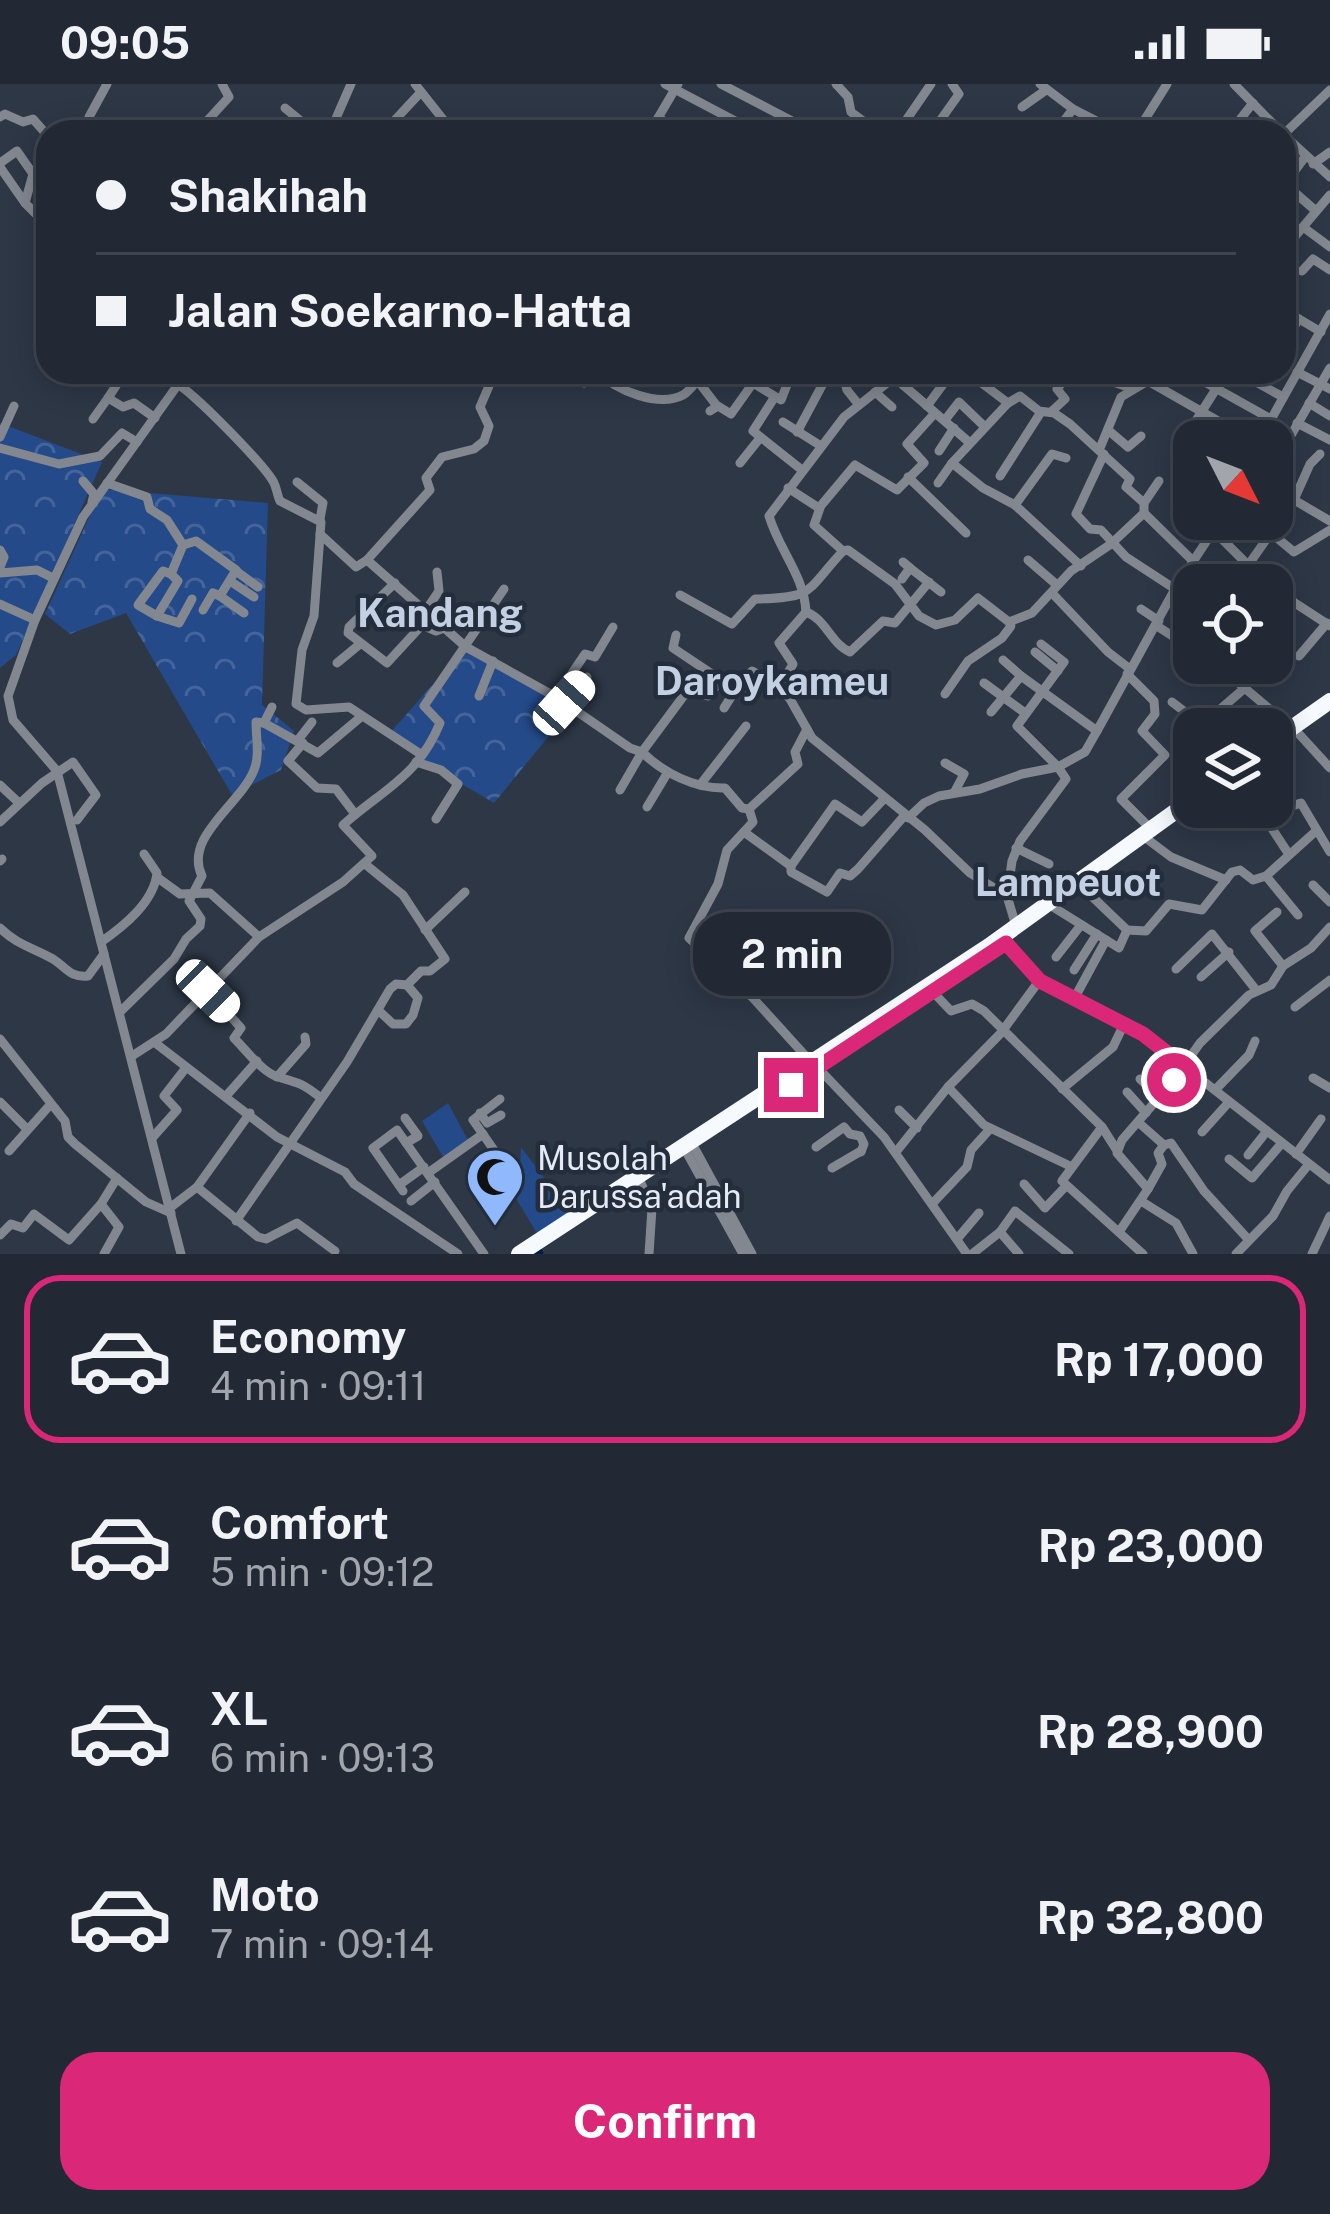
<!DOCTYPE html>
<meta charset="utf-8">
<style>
:root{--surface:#222934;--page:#2a313c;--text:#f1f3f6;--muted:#a2a6ac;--line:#3f454f;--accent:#db2777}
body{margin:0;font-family:"Public Sans",sans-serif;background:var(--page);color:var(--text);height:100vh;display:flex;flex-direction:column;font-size:45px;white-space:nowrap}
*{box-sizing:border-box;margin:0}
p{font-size:39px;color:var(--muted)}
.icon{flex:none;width:66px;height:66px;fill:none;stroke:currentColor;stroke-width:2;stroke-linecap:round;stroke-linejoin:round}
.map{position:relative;height:1170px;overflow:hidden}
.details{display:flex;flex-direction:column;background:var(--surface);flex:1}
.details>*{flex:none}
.banner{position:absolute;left:36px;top:36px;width:1260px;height:264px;border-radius:36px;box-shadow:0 6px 30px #0003,0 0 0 3px var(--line);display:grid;align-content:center;height:264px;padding:0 60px;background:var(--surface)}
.needle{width:78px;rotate:132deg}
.tools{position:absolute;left:1173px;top:336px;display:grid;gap:24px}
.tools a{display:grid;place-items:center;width:120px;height:120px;border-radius:24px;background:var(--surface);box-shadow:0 6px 30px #0003,0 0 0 3px var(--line);font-size:60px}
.end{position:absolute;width:54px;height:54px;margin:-27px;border:15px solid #db2777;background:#fff;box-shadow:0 0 0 6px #fff}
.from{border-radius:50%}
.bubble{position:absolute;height:84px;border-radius:36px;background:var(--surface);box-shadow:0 6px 30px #0003,0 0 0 3px var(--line);font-size:39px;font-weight:700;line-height:84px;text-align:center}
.car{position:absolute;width:36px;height:72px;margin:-36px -18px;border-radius:15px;box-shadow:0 0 9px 3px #0007;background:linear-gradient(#fff 24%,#345 0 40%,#fff 0 76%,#345 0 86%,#fff 0)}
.banner b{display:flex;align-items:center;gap:42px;height:114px;font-size:45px}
.banner b+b{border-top:3px solid var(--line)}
.banner i{width:30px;height:30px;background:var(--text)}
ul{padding:21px 0 0;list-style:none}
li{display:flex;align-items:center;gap:36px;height:168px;margin:0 24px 18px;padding:0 36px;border:6px solid transparent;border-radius:36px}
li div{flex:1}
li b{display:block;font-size:45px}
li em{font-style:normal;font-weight:700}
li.active{border-color:var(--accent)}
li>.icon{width:108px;height:108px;stroke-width:1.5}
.action{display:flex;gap:24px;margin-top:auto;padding:24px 60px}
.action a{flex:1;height:138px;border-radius:36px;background:var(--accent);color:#fff;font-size:48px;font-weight:700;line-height:138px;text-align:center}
.status{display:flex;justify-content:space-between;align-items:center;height:84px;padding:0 60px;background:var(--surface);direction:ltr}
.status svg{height:33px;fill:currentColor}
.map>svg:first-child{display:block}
.green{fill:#244a89}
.forest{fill:url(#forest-crowns)}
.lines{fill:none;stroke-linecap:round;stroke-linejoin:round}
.river{stroke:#001c51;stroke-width:9}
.minor{stroke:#838890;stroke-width:9}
.highway{stroke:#f6f9fd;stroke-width:16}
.route{stroke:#db2777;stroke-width:15}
.labels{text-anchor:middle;stroke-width:9;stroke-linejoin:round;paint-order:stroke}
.poi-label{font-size:33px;fill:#e4ebf4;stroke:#242d3b;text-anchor:start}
.quarter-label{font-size:39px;font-weight:bold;fill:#c3cfe2;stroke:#242d3b}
</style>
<div class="status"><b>09:05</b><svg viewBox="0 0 49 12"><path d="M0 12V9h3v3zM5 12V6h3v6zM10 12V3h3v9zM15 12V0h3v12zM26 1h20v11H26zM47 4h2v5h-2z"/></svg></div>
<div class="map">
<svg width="1330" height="1170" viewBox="0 0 1330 1170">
<defs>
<pattern id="forest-crowns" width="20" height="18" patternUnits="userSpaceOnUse" patternTransform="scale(3)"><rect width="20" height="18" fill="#244a89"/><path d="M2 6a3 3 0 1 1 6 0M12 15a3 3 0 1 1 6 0" fill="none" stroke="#44649a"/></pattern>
</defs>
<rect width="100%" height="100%" fill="#2d3746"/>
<g class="green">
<path d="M448,1019L468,1056L443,1073L422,1037Z"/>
<path d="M521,1063L570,1128L539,1153L507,1099L520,1083Z"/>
</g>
<g class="forest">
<path d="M0,339L102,378L16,571L0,584Z"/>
<path d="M102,405L268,419L262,621L294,647L281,686L232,711L126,529L70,550L45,530Z"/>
<path d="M466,563L571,625L494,719L419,675L389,650Z"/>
</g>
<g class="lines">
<path class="river" d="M538,1168L539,1170"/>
<g class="minor">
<path d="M415,0L453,48"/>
<path d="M665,0L756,48"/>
<path d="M721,0L813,48"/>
<path d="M836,0L848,13L851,28L878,48"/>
<path d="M1040,0L1073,25L1118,48"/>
<path d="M1234,0L1281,48"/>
<path d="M1022,23L1046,6"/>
<path d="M285,24L314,48"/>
<path d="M0,33L5,30L23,38L33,35L48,52"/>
<path d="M658,34L686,48"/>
<path d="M1057,46L1073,25"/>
<path d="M90,48L89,33L107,0"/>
<path d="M197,48L229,13L222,0"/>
<path d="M330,48L351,0"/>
<path d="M402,48L394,37L421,8"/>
<path d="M555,48L565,42"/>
<path d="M656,48L658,34L678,0"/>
<path d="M898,48L931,0"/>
<path d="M932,48L959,10L952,0"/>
<path d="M1137,48L1167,0"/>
<path d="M1230,48L1253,19"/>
<path d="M1284,50L1330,6"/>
<path d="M1284,51L1330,93"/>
<path d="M0,79L17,67L33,90"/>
<path d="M1313,80L1330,68"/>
<path d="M0,83L25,119"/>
<path d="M1285,100L1316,127"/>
<path d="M1284,101L1305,73"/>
<path d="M40,134L25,119L33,90L48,72"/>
<path d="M1303,143L1330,163"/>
<path d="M1286,163L1330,111"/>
<path d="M1302,187L1313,175L1330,186"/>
<path d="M1284,226L1321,248"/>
<path d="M1284,258L1299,235"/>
<path d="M131,288C145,297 160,294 176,300C190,304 267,384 274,399C277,405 277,411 280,417L321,438L314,532L302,566L296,620L306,626L349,623L422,671"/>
<path d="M538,288L545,292L553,288"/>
<path d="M574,288L584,299"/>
<path d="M598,288C616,306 658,324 683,311C691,307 698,294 704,288"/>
<path d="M842,288L847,306L859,321"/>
<path d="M967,288L1008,319L1020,312L1039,327L1054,329L1070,340L1130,395L1126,403L1144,419V429"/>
<path d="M1187,288L1271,335"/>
<path d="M1238,288L1283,313"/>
<path d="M1297,288L1330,305"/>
<path d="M1004,292L1007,288"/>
<path d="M1095,292L1131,304"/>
<path d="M895,294L970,359"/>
<path d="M697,296L717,322"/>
<path d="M1148,297L1253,357"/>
<path d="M875,308L892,323"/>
<path d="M108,314L121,294"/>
<path d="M774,314L753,347L802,386"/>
<path d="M1008,319L952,379L983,404L1015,421L1081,482"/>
<path d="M1309,319L1330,332"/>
<path d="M927,322L947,295"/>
<path d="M710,327L718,322L731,330L753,299L781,316L792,288"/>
<path d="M1051,328L1065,315L1057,305L1070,288"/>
<path d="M93,335L108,314L123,323L134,319L155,334"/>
<path d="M945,336L959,318L985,343"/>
<path d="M783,338L821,362"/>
<path d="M1297,339L1330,356"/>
<path d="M1108,346L1128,363L1141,352"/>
<path d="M797,348L827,292"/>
<path d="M0,353L14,322"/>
<path d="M1198,357L1190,346L1216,305"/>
<path d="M1259,357L1330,230"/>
<path d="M0,364L59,380L100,372L122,349L137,358"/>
<path d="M1100,364L1121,313L1148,297L1153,288"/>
<path d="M939,367L954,344"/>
<path d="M1104,370L1076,430L1090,445L1101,446L1126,473L1175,505"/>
<path d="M740,379L760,354"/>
<path d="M1190,380L1194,376"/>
<path d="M1272,384L1330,284"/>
<path d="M1000,392L1041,328"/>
<path d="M908,393L966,449"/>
<path d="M83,397L94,410L92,418"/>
<path d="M297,398L323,419L320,435"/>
<path d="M107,399L147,413L150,425L167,436L183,461L196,457L236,486L220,512L244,529"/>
<path d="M938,399L952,379"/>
<path d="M1272,403L1330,437"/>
<path d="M788,404L819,424L855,381L897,406L924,379L907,360L935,329"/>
<path d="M1144,419L1159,397"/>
<path d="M1015,421L1052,370L1066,374"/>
<path d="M820,424L814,441L843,467L848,466L895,500L919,532L936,541L955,536L978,514L1009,538L1032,529L1071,487L1111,460L1144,429L1194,478"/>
<path d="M1213,446L1268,501"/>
<path d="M1271,449L1294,468L1330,446"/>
<path d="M320,450L356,483L367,476L430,406L426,394L442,373L474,365L484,357L489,342L480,323L495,288"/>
<path d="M183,461L171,490L178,497L157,532L179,539L192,515"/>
<path d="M0,466L4,473L0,483"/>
<path d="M367,476L466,563L556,613L630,664L642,668L688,606L708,612L721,596L736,605L752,587L776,600L790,615L812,654L925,746L970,789L1007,812L1016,842"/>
<path d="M1028,476L1057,501"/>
<path d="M1249,480L1294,416L1310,380L1320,370"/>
<path d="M910,484L941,508"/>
<path d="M236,487L258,503"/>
<path d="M0,489L37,486L53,494"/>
<path d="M902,495L910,484L903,478"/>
<path d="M230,497L254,513"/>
<path d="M395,499L349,543L348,549L387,579L422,541L436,547L444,544"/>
<path d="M1239,501L1254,486"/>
<path d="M1272,504L1330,542"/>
<path d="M1052,509L1108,568L1130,585"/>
<path d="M680,511L732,540L755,515C815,514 805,508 843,467"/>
<path d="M1171,513L1194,529"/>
<path d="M0,520L35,536"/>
<path d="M1141,525L1159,537"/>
<path d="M203,526L213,509L220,512"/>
<path d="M426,526L439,507L437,488"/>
<path d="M806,528C804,491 779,466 769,432L844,333L901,288"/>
<path d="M157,532L138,521L163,487L171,490"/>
<path d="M1157,542L1194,566"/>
<path d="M676,551L673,564L721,596"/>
<path d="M1041,560L1064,578L1017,642L1058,683L1085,668L1097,647"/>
<path d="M1035,568L1058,587"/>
<path d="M1299,572L1327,539"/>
<path d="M1003,576L1021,592"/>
<path d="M337,579L360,560"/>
<path d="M1215,579L1292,644"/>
<path d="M1127,590L1154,617L1155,630L1142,647L1165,671L1121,715L1151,745"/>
<path d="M984,599L1025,629"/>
<path d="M779,604L793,580L779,559L806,528C826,535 831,560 850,568L883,537L895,539L929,498"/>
<path d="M945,610L968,577L1002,554L1011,542L1009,538"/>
<path d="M479,612L493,577"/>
<path d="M556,613L585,570L595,573L613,543"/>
<path d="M1172,618L1202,641L1246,603"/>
<path d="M564,619L587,593"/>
<path d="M272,623L264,639L318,669L362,632"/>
<path d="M724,624L736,605L749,616"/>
<path d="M991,628L1021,592L1097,647L1175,505L1221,435"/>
<path d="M807,645L795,668L798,680L749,725L753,738L727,766L718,800L689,854L753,914L811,978"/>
<path d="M1299,650L1330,684"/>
<path d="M298,656L312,638"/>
<path d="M303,659L288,677L317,704L336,705L355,730"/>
<path d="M416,678L441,686L458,700L436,735"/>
<path d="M945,679L964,690L954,709"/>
<path d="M1183,682L1194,705"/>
<path d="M0,701L18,718"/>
<path d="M700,701L746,642"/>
<path d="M1272,705L1286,724L1301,719L1330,768"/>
<path d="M620,706L642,668C663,689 696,705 725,704L742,724L749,725"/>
<path d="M647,723L668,688"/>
<path d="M1258,723L1288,769"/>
<path d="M1240,729L1249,723"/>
<path d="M908,734L924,719L939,712L980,705L1022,690L1058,683L1066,695L1020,757L1012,777L1007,812"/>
<path d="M0,738L42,699L73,678L96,711L77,736"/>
<path d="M744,748L791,782L835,720L862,738L884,715"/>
<path d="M1147,755L1171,773L1226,796"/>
<path d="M1016,764L1049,780"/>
<path d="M0,777L2,775"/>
<path d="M791,782V788L827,808L840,789L850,792L858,785L905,731"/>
<path d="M1266,792L1298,831"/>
<path d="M158,794L180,810L210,809L259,853"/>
<path d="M1313,801L1330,818"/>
<path d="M1053,823L1119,864L1127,846L1081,802"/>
<path d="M1277,828L1255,847L1283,882"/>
<path d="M0,844C17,861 34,864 53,875C67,884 70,894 88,892L104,870"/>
<path d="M425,846L465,808"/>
<path d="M1127,846L1146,847L1169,820L1202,826L1232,788L1240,786L1253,796L1266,792L1316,747"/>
<path d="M101,858C124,842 154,818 157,789L144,770"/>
<path d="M1006,859L1039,897L1143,950L1330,1096"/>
<path d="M1056,873L1081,841"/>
<path d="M1176,885L1212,850L1256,906"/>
<path d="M1074,886L1097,850"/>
<path d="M1201,893L1229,868"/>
<path d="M208,907L241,944L234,954C245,965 263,989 278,993C299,999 302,999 321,1014"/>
<path d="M933,908L951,927L972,920L984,927L1102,1043L1116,1065"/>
<path d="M1074,915L1106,856"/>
<path d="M1295,923L1330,896"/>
<path d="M378,926L393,940H406L413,931L418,914L407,901"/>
<path d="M121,927L174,875L186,855L200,842L201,835L189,817L202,792C183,753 241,720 254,686C260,672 256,653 256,638L264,639"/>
<path d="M0,955L65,1037L68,1053L75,1060L146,1118L171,1129"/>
<path d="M154,958L277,1053L345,1088L354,1100L458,1170"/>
<path d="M132,972L166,950L259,853L343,798L372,772L343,741C382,706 418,693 440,639L424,622L504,505"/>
<path d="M818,984L884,1053L967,1170"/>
<path d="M277,993L306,960L305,953"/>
<path d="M1313,994L1330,1004"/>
<path d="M1140,995L1160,1013"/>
<path d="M948,1003L984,1041L1070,1082"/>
<path d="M1062,1005L1113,963L1124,940"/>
<path d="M1215,1006L1249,971L1255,957"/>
<path d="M1127,1008L1146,1029"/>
<path d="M227,1011L257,977"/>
<path d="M500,1015L473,1036L503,1079"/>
<path d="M0,1018L27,1045"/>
<path d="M899,1026L917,1044"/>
<path d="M480,1029L487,1039L501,1031"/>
<path d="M405,1034L418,1052L406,1059"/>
<path d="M1138,1038L1164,1061L1171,1059L1204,1107L1248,1155"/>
<path d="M1102,1043L1062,1097L1143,1170"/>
<path d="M1202,1048L1229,1018"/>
<path d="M153,1053L177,1026L164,1012L185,985"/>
<path d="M816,1063L844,1043L850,1050L860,1052L864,1060L861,1068"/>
<path d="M695,1065L752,1170"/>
<path d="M9,1067L50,1021"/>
<path d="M896,1068L948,1003L1001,949L1039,897"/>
<path d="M687,1069L743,1170"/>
<path d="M1296,1070L1321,1035"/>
<path d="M1248,1071L1267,1047"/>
<path d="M1229,1075L1252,1094L1282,1059"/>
<circle cx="506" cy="1084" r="6"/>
<path d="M832,1084L861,1067"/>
<path d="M428,1089L483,1050"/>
<path d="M641,1099L652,1124L649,1170"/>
<path d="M1024,1100L1045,1124L1066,1102"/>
<path d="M399,1101L424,1083"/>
<path d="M197,1103L258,1153L266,1155L297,1139L335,1167"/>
<path d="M1148,1105L1162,1080L1158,1069L1164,1061"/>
<path d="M403,1107L373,1064L397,1046L484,1170"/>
<path d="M411,1117L435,1098"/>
<path d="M1141,1117L1176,1139L1193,1170"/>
<path d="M101,1120L119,1143L104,1170"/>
<path d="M932,1120L967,1083L971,1066L990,1045"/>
<path d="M171,1123L197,1103L250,1029"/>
<path d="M236,1137L347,978L390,905L396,900L407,901L421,887H430L445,875L403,811L365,780"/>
<path d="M1000,1148L1019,1170"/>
<path d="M1119,1148L1148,1105L1117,1069L1122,1056L1174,996L1200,959L1249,911L1271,901L1283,882L1311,864L1330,843"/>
<path d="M0,1151L11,1140L23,1144L34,1130L69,1156L101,1120L117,1094"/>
<path d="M957,1155L979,1129"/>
<path d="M181,1170L57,687L13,636L8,612L35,536L83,433L187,288"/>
<path d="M972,1170L1000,1148L1015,1127L1069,1170"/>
<path d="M1236,1170L1273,1132L1287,1107L1309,1080"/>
<path d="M1312,1170L1330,1132"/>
</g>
<g class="highway">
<path d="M1272,658L1330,617"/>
<path d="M519,1170L989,862L1194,714"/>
</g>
</g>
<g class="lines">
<path class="route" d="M791,1001L1006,859L1040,897L1143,950L1185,983L1174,996"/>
</g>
<defs>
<g id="mosque-pin" transform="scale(3)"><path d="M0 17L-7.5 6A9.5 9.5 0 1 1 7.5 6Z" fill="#8fb8fd" stroke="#242d3b"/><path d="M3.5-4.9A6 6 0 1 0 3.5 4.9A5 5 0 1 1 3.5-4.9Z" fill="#111"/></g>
</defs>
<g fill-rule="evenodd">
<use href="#mosque-pin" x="495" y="1093"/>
</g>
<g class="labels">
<g class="poi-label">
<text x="537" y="1086">Musolah<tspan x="537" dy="38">Darussa'adah</tspan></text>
</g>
<g class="quarter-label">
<text x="440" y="543">Kandang</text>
<text x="772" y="611">Daroykameu</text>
<text x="1068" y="812">Lampeuot</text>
</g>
</g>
</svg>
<div class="tools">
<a><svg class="needle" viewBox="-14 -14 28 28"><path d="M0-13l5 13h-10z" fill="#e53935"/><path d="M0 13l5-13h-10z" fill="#a2a6ac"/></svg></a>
<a><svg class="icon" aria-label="locate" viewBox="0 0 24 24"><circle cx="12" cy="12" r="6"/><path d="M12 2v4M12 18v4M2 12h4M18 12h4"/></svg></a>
<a><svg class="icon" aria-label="layers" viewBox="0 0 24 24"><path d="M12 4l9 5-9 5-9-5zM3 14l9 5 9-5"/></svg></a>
</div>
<i class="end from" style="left:1174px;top:996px"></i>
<i class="end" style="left:791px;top:1001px"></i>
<div class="bubble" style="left:693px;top:828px;width:198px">2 min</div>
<i class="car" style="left:564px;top:619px;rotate:42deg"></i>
<i class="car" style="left:208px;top:907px;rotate:134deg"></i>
<div class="banner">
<b><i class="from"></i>Shakihah</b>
<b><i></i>Jalan Soekarno-Hatta</b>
</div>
</div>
<section class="details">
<ul>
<li class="active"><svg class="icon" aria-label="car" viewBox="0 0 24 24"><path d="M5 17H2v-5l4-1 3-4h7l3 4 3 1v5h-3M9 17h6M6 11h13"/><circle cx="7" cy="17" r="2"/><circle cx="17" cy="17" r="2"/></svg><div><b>Economy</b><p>4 min · 09:11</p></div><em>Rp 17,000</em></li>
<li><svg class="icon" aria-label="car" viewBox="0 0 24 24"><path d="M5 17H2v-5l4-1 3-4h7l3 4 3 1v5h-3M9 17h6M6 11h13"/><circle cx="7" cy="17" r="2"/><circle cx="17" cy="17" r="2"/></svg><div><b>Comfort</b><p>5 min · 09:12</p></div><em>Rp 23,000</em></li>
<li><svg class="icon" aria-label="car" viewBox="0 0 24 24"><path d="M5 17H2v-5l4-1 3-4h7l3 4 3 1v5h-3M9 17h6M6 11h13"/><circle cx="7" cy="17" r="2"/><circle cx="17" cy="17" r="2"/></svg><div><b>XL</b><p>6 min · 09:13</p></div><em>Rp 28,900</em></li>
<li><svg class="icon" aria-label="car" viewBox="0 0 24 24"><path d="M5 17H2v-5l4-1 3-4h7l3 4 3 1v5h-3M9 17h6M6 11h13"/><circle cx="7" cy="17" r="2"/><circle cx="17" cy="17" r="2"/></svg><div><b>Moto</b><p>7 min · 09:14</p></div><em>Rp 32,800</em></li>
</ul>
<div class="action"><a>Confirm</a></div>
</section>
